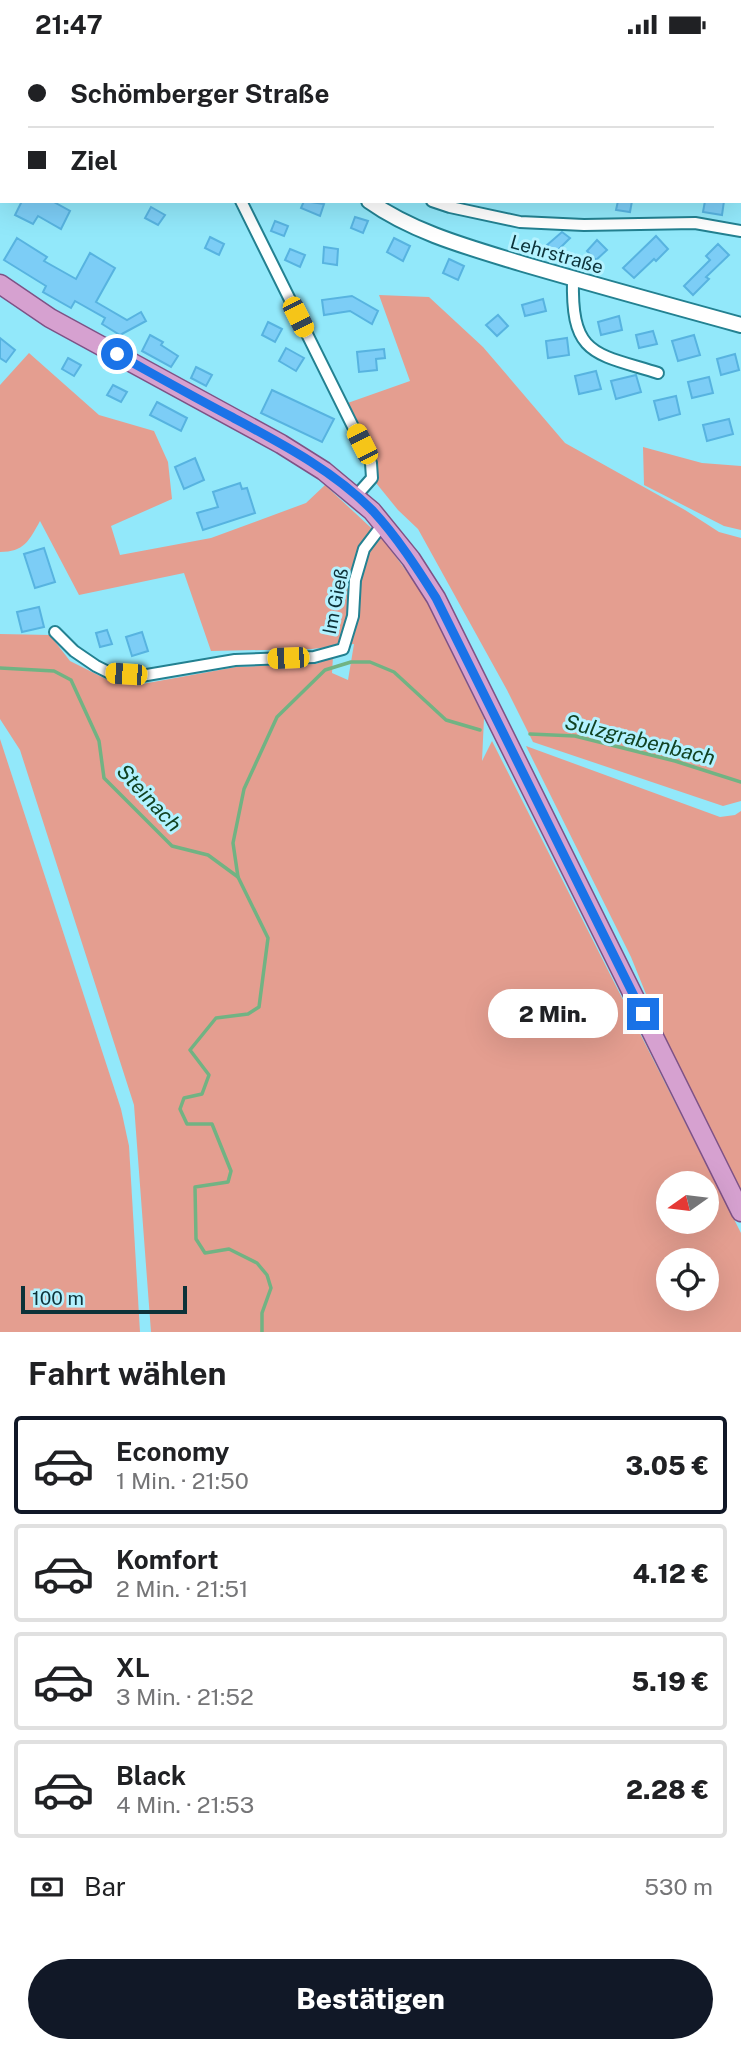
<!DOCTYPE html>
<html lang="de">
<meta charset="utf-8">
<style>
:root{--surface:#fff;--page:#f6f6f6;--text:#202124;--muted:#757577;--line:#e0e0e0;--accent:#111827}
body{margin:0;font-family:"Public Sans",sans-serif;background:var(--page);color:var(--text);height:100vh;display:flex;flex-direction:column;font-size:26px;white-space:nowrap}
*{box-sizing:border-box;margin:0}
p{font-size:23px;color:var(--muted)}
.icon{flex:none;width:38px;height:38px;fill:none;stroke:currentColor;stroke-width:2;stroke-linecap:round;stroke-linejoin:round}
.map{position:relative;height:1283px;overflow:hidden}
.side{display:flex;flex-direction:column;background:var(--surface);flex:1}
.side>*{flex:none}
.guide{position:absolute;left:0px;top:0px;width:742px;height:154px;box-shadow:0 7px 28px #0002;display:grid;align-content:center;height:154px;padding:0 28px;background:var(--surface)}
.needle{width:46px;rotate:256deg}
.fabs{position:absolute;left:656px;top:1122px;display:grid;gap:14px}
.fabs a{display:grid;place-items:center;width:63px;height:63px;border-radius:50%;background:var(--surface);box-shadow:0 7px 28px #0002;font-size:35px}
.scale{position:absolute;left:21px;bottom:18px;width:166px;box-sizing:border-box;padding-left:7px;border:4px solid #0c3239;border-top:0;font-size:19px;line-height:24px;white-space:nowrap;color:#0c3239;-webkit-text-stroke:5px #b3f2ff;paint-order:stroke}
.end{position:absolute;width:32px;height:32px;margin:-16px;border:9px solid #1a73e8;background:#fff;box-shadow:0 0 0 4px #fff}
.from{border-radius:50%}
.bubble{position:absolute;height:49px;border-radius:24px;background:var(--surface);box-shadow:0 7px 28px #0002;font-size:23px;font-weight:800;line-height:49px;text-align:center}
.car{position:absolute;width:21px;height:42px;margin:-21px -10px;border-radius:9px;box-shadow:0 0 5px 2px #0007;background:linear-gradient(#f5c518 24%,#345 0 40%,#f5c518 0 76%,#345 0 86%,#f5c518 0)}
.guide b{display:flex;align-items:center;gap:24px;height:66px;font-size:26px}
.guide b+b{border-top:2px solid var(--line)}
.guide i{width:18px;height:18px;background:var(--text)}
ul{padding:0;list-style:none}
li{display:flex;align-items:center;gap:21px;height:98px;margin:0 14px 10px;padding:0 14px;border:4px solid var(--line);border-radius:7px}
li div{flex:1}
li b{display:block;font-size:26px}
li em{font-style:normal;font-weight:800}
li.selected{border-color:var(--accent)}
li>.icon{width:63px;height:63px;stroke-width:1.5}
h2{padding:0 28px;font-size:32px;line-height:84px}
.pay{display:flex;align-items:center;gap:18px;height:77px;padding:0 28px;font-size:26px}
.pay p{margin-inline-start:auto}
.cta{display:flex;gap:14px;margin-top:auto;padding:14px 28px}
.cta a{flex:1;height:80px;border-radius:42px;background:var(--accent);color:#fff;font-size:28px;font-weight:800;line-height:80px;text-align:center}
.status{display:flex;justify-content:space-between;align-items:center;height:49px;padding:0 35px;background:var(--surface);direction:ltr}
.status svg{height:19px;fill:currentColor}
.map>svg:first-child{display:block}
.green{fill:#e49e90;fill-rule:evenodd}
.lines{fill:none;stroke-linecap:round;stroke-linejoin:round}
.stream{stroke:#71b383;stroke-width:3.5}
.building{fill:#7ccdf6;stroke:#57b3e0;stroke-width:2}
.minor-casing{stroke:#238191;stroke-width:14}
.tertiary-casing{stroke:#238191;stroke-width:18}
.primary-casing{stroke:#7e5286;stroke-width:21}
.minor{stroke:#fff;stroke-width:10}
.tertiary{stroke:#fff;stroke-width:14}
.primary{stroke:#d6a1d0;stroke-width:18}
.route{stroke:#1a73e8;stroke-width:9}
.labels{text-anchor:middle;stroke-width:6;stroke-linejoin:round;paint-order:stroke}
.street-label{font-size:19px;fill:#0c3239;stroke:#b3f2ff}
.water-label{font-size:21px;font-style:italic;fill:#114323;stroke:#b3f2ff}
</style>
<div class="status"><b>21:47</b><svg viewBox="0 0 49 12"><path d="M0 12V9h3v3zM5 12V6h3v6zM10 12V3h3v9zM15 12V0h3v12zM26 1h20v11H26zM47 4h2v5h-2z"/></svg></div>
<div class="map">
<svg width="741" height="1283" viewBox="0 0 741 1283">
<rect width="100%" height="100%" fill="#92e8fa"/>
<g class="green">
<path d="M122,0H577L124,2Z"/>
<path d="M646,0H741V102L740,2H646Z"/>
<path d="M379,246L429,248L483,298L565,394L685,461L719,483L741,489V752L723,757L533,693L507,641L418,480L398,461L372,429L342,356L410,332Z"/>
<path d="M29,304L99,366L154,382L168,413L172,450L111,477L120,506L211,489L306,454L325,436L383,490L423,545L484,669L482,712L492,692L741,1184V1283H151L134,1056L20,701L0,670V585L50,586L70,612L108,631L142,635L236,618L316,615L333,608L332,624L348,631L354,595L312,600L211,602L184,524L79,546L40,472C29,492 24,503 0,503V336ZM668,1134H707V1172H668ZM668,1211H707V1250H668Z"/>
<path d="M643,398L702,414L741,417V481L724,477L644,436Z"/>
<path d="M0,690L121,1060L129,1097L140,1283H0Z"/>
<path d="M526,697L720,768L735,766L741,762V1144L663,987L631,908Z"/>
</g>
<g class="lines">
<g class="stream">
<path d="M0,619L54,622L71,631L99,692L104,729L172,797L208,806L238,828L268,889L259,958L248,965L216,969L190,1001L209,1026L202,1045L184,1049L180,1060L187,1075H212L231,1122L228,1133L195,1138L196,1190L205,1204L229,1200L257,1214L267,1226L271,1239L262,1264V1283"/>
<path d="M530,685L575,687L675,712L741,733"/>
<path d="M238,828L233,794L244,740L277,668L325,621L351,613H370L394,623L446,671L480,681"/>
</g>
</g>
<g class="building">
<path d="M22,152H52L70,162L61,180L38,167L33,175L15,166Z"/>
<path d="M304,152L324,155L320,167L301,159Z"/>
<path d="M618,152H632L630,163L616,161Z"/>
<path d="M705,152H724L722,166L703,163Z"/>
<path d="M151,158L165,166L158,176L145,169Z"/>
<path d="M355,168L368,172L363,184L351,179Z"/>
<path d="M275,172L288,177L284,187L271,182Z"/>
<path d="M562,183L570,189L555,204L547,196Z"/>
<path d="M656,187L668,200L656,212L654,210L634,229L623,219Z"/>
<path d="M210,188L224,195L219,206L205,199Z"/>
<path d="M17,189L47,208L44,212L76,230L90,204L115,219L96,253L127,271L141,263L146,272L120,286L102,275L105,269L75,252L71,259L43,243L46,237L4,211Z"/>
<path d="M394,189L410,197L403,212L387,203Z"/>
<path d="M597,191L607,201L596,211L587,202Z"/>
<path d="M718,195L729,206L706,228L709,230L693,246L684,237L710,211L706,207Z"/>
<path d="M324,198L338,200L337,216L323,214Z"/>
<path d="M290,200L305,206L300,218L285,211Z"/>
<path d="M449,210L464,217L458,231L443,224Z"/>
<path d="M352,247L378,262L372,275L350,262L324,266L322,251Z"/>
<path d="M543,250L546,262L525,267L522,256Z"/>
<path d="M498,266L508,277L497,287L486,276Z"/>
<path d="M619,267L622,281L601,286L598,273Z"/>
<path d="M268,273L282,280L275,293L262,286Z"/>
<path d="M653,282L657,295L639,299L636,286Z"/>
<path d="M150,286L163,293L161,296L178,307L171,318L142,302Z"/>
<path d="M694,286L700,306L678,312L672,292Z"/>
<path d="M0,289L15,301L6,313L0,309Z"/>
<path d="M567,289L569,306L548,309L546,292Z"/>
<path d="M286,299L304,309L296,322L279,312Z"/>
<path d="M384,300L385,309L376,310L377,321L359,323L357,303Z"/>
<path d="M735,305L739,321L721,326L717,310Z"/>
<path d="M68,309L81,316L74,327L62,320Z"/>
<path d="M196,318L212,326L206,337L191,329Z"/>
<path d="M596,322L601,340L579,345L575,327Z"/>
<path d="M636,326L641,343L616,350L611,332Z"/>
<path d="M709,328L713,344L692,349L688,333Z"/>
<path d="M113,336L127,343L121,353L107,346Z"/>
<path d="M272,341L334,370L322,393L261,364Z"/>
<path d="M676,347L680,365L659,371L654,352Z"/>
<path d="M157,353L187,369L181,382L150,366Z"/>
<path d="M729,370L733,385L707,392L703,376Z"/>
<path d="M195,409L204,431L184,440L175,418Z"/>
<path d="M240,434L242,440L247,439L255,464L203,481L197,464L218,458L213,443Z"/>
<path d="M44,499L55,533L35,539L24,505Z"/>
<path d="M39,558L44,578L22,583L17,563Z"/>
<path d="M107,581L112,595L100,598L96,584Z"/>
<path d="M142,583L148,602L132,607L126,588Z"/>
</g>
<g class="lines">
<g class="minor-casing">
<g id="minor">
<path d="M241,152L371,414L372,429L356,447"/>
<path d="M432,152L450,158L520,173L584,176L695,174L741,182"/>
<path d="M573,230C571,307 594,304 658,324"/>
<path d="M55,583L74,602L96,617L110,624L141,627L235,611L314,608L343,600L353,567L355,531L364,500L383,475"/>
</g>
</g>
<g class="tertiary-casing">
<g id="tertiary">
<path d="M0,13H2"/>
<path d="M369,152C414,184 471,199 523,215C595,236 668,256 741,276"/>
</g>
</g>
<g class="primary-casing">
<path id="primary" d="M0,235L50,269L281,395L324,422L372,462L411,510L436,549L741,1163"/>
</g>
<use href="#minor" class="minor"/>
<use href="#tertiary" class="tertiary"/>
<use href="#primary" class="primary"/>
</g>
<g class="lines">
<path class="route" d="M117,305C155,326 192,347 230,367C280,394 333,421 373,462C397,488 417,519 436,549L643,965"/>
</g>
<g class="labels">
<g class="street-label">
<text transform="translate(557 205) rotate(16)" y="7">Lehrstraße</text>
<text transform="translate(335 552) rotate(-79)" y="7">Im Gieß</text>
</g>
<g class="water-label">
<text transform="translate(640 691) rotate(14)" y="7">Sulzgrabenbach</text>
<text transform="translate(149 749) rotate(47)" y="7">Steinach</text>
</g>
</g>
</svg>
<div class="fabs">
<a><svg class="needle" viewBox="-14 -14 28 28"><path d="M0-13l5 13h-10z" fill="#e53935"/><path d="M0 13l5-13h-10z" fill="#757577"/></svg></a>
<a><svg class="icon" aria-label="locate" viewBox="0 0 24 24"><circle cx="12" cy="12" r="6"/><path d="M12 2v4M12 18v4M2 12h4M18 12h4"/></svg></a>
</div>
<div class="scale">100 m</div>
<i class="end from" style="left:117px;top:305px"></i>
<i class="end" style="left:643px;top:965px"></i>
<div class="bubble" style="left:488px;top:940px;width:130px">2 Min.</div>
<i class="car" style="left:298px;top:268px;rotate:153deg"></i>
<i class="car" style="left:362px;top:395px;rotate:333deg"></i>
<i class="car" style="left:288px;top:609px;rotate:268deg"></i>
<i class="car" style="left:126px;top:625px;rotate:274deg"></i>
<div class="guide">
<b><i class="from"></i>Schömberger Straße</b>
<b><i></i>Ziel</b>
</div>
</div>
<section class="side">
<h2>Fahrt wählen</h2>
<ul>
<li class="selected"><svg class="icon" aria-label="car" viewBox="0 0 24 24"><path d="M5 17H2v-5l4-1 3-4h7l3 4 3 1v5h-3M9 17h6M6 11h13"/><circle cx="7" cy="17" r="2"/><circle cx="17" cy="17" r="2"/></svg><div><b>Economy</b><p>1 Min. · 21:50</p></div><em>3.05 €</em></li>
<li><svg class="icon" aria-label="car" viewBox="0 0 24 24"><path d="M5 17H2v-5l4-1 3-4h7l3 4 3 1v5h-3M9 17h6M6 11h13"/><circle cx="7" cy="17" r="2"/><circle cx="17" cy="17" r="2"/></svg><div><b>Komfort</b><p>2 Min. · 21:51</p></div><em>4.12 €</em></li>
<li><svg class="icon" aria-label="car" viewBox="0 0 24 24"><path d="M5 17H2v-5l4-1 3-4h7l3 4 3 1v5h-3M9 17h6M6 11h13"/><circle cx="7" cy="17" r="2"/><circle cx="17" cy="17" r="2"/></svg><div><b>XL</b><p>3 Min. · 21:52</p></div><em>5.19 €</em></li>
<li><svg class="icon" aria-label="car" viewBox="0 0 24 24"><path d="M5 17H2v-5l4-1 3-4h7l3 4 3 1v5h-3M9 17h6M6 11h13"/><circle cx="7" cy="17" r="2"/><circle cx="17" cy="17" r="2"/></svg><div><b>Black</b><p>4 Min. · 21:53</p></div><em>2.28 €</em></li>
</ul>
<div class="pay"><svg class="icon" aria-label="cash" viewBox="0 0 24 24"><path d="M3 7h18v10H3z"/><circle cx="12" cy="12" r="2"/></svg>Bar<p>530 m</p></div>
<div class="cta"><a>Bestätigen</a></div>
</section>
